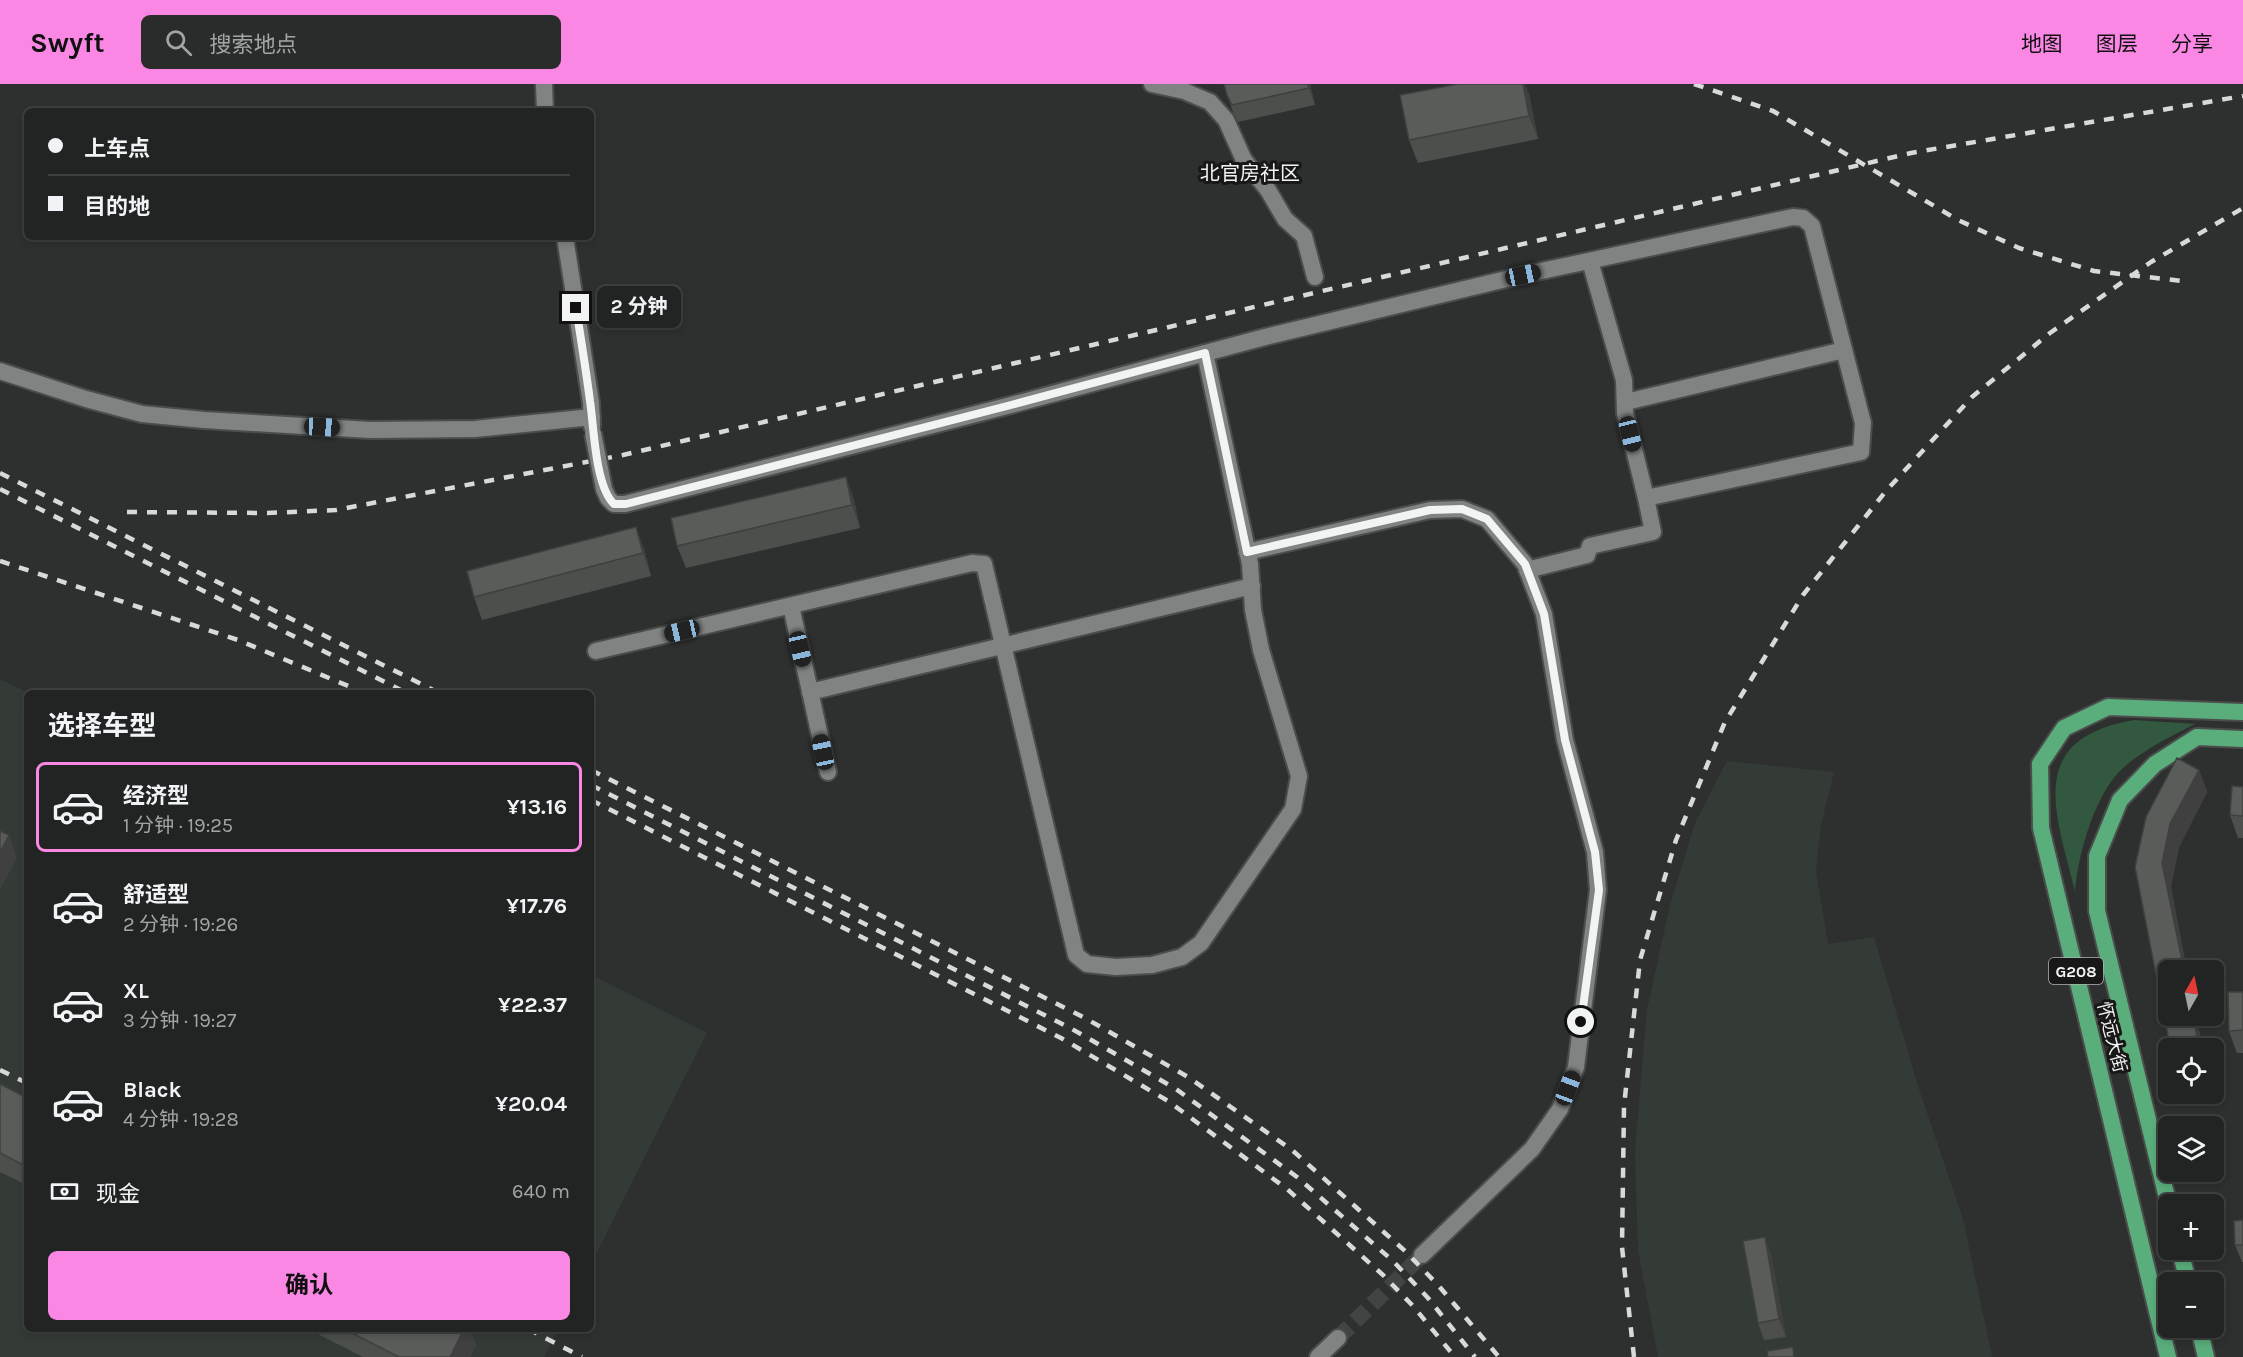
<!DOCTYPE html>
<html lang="zh">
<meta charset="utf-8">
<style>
:root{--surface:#222423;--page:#2a2c2b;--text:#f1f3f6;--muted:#a2a4a6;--line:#3f4141;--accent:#fb87e5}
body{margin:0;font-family:Karla,"Noto Sans SC",sans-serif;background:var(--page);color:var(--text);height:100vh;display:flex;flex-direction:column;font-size:22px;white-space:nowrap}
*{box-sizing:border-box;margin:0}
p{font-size:20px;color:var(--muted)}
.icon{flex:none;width:33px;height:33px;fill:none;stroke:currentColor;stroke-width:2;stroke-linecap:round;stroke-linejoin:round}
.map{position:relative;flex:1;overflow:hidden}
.panel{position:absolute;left:24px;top:606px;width:570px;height:642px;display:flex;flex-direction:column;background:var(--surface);border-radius:9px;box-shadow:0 3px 9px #0003,0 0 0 2px var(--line)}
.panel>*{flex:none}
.top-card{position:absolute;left:24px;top:24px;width:570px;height:132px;border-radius:9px;box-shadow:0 3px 9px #0003,0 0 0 2px var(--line);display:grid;align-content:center;height:132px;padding:0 24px;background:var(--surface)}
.needle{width:39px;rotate:9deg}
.buttons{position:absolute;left:2158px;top:876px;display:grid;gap:12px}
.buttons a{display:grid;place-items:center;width:66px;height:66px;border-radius:9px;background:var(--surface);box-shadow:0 3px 9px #0003,0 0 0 2px var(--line);font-size:30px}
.end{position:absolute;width:27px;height:27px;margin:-14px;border:8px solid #f2f4f3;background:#111;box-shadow:0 0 0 3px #111}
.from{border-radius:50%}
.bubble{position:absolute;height:42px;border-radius:9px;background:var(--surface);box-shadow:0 3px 9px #0003,0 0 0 2px var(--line);font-size:20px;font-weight:700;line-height:42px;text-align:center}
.car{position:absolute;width:18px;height:36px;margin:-18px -9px;border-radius:8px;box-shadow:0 0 4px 2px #0007;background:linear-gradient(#222 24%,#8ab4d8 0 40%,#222 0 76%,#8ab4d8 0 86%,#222 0)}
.top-card b{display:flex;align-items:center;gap:21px;height:57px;font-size:22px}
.top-card b+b{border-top:2px solid var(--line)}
.top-card i{width:15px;height:15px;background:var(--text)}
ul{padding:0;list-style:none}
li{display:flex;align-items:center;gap:18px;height:90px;margin:0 12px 9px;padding:0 12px;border:3px solid transparent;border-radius:9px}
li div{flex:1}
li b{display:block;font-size:22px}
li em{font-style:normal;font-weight:700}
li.on{border-color:var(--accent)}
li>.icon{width:54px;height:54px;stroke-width:1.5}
h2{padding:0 24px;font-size:27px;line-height:72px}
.pay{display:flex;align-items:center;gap:15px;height:66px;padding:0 24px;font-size:22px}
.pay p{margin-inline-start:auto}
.button{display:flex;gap:12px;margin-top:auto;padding:12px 24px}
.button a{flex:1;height:69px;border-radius:9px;background:var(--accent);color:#111;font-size:24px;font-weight:700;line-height:69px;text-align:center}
header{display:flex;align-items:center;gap:36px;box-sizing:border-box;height:84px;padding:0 30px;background:var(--accent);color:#111}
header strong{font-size:28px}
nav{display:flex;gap:33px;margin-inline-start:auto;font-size:21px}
.search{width:420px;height:54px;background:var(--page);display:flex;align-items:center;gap:15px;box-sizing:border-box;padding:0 21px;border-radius:9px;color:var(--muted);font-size:22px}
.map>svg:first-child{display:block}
.built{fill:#343b36}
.green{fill:#335840}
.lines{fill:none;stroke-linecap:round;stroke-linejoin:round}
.tertiary-tunnel{stroke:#424443;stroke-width:16;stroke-dasharray:16 8;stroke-linecap:butt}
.minor-casing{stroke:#4b4d4c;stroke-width:20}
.tertiary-casing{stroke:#4b4d4c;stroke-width:20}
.trunk-casing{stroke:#4b4d4c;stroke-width:20}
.minor{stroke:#808381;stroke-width:16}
.tertiary{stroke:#808381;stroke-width:16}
.trunk{stroke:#5aae7c;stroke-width:16}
.rail{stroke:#d8dad9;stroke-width:4.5;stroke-dasharray:10 10;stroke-linecap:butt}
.minor-bridge-casing{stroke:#4b4d4c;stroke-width:20;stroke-linecap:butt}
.minor-bridge{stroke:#808381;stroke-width:16}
.wall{fill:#4d4f4d}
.shaded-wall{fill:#3f403f}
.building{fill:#5a5c5a;stroke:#3f403f;stroke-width:1.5}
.route{stroke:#f2f4f3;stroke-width:8}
.labels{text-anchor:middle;stroke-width:6;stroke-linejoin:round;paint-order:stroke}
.shield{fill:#171817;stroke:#b0b2b1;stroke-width:1.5}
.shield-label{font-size:16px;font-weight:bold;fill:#f2f4f3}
.street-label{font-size:18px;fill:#f2f4f3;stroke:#171817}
.neighbourhood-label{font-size:20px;fill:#f2f4f3;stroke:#171817}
</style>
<header>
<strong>Swyft</strong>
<div class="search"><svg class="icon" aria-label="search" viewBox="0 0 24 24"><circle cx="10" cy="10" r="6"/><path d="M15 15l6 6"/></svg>搜索地点</div>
<nav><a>地图</a><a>图层</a><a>分享</a></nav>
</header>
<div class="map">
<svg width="2243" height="1273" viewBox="0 0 2243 1273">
<rect width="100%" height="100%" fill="#2e302f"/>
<g class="built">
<path d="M0,595L29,609H27V1245H558L544,1273H0Z"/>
<path d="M1727,677L1834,688L1821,741L1816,788L1828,860L1874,853L1918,1002L1963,1135L1992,1273H1658L1638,1166L1635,1066L1647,926L1670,821L1695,739Z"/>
<path d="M591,891L707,949L591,1180Z"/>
</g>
<path class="green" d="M2134,636L2195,640C2170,653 2144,665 2123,684C2095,709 2078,770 2075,807C2055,727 2025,655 2134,636Z"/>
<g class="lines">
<path class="tertiary-tunnel" d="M1338,1254L1422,1171"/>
<g class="minor-casing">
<g id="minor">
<path d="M544,0L545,27"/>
<path d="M1152,0L1184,7L1210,18L1226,36L1244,76L1268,106L1285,135L1304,152L1315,193"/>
<path d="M565,153L591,319L592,342"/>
<path d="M1590,177L1624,296L1625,329L1646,414"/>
<path d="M0,287L86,315L142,330L204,336L370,346L475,345L592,333"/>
<path d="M1626,318L1844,266"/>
<path d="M604,405L608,414L614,420H625L1011,321L1265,253L1523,191L1793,133L1803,134L1812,142L1863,339L1861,368L1646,414L1653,448L1590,462L1587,471L1527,486"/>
<path d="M791,522L828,688"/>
<path d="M596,567L972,479L984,480L1076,871L1087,880L1116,883L1152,881L1182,873L1201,859L1293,725L1299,692L1261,566L1253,526L1250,480L1205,269"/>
<path d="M810,608L1252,502"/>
</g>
</g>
<g class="tertiary-casing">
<g id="tertiary">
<path d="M1247,468L1430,426L1462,425L1487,435L1525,480L1544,530L1565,656L1595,768L1598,806L1576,983L1560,1025L1532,1065L1422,1171"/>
<path d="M1318,1273L1338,1254"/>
</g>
</g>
<g class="trunk-casing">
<g id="trunk">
<path d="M2169,1122L2097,827V772L2120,716L2155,680L2197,653L2243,655"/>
<path d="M2180,1166L2188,1198"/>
<path d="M2199,1244L2206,1273"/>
<path d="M2168,1273L2041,744L2040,680L2064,644L2108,623L2243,628"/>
</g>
</g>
<use href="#minor" class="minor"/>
<use href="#tertiary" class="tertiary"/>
<use href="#trunk" class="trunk"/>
<g class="rail">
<path d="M1694,0L1773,27L1958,136L2019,164L2094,187L2182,197"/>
<path d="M0,389L439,609"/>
<path d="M0,405L407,609"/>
<path d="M127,428L267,429L336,426L623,371L1911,69L2243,12"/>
<path d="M0,477L238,556L365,609"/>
<path d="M591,686L1085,934L1188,993L1292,1066L1405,1167L1438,1201L1499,1273"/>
<path d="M591,701L1072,945L1176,1005L1297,1093L1393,1177L1428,1214L1475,1273"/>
<path d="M591,716L1061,954L1168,1017L1287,1105L1383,1191L1413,1222L1455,1273"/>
<path d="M0,986L27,999"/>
<path d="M528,1245L582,1273"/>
<path d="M1634,1273L1622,1163L1624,1022L1640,876L1676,756L1725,638L1803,511L1886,407L1972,313L2050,249L2151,178L2243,124"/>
</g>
<g class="minor-bridge-casing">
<path id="minor-bridge" d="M593,349L604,405"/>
</g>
<use href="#minor-bridge" class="minor-bridge"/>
</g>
<g class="wall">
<path d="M1224,0H1310L1315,21L1238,38L1233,28L1227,11Z"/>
<path d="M1529,10L1538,55L1418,79L1409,56Z"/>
<path d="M846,393L854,416L860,444L686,484L677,462Z"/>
<path d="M644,465L651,492L482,536L474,513Z"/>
<path d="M2199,686L2207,708L2179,763L2171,802L2169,932H2196L2203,964H2172L2169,957L2135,783Z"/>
<path d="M2243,703V754H2238L2230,731Z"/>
<path d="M2243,908V969H2237L2229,947Z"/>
<path d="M0,1000L27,1014V1101L0,1088Z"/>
<path d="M2243,1136V1178H2242L2235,1161Z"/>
<path d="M1765,1153L1771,1170L1786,1253L1764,1256L1758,1239Z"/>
<path d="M308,1245H470L476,1261L470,1273H363Z"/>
</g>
<g class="shaded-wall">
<path d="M1308,0H1310L1315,21L1309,4Z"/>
<path d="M1523,0H1525L1529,10L1538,55L1529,32Z"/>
<path d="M846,393L854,416L860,444L852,421Z"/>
<path d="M636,443L644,465L651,492L643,469Z"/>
<path d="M2199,686L2207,708L2179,763L2171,802L2187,886H2184L2162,779L2170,740Z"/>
<path d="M9,751L17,774L0,806V768Z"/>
<path d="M2193,932H2196L2203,964H2201L2197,952Z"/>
<path d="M1765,1153L1771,1170L1786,1253L1779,1235Z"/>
<path d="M464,1245H470L476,1261L470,1273H450Z"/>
</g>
<g class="building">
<path d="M1224,0H1308L1309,4L1232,21L1227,11Z"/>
<path d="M1458,0H1523L1529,32L1409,56L1400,11Z"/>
<path d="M846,393L852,421L677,462L671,434Z"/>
<path d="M636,443L643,469L474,513L467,487Z"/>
<path d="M2177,674L2199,686L2170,740L2162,779L2184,886H2169V932H2193L2197,952L2169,957L2135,783L2146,733Z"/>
<path d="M2232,702L2243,703V732L2230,731Z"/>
<path d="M0,747L9,751L0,768Z"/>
<path d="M2228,908H2243V946L2229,947Z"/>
<path d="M0,1000L27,1014V1083L0,1069Z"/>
<path d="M2243,1136V1161H2235L2234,1137Z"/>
<path d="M1765,1153L1779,1235L1758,1239L1743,1157Z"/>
<path d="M344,1245H464L450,1273H399Z"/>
<path d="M1793,1263L1794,1273H1768L1767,1267Z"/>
</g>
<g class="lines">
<path class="route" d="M576,224C581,255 586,286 590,317C594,343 595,402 614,420H626L1011,321L1205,269L1247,468L1430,426L1462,425L1487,435L1525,480L1544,530L1565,656L1595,768L1599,806L1581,938"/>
</g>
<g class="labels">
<rect class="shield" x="2049" y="874" width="54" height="26" rx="4.5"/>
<g class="shield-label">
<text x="2076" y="893">G208</text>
</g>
<g class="street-label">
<text transform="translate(2112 953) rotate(76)" y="6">怀远大街</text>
</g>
<g class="neighbourhood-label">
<text x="1250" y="96">北官房社区</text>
</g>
</g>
</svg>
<div class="buttons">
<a><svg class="needle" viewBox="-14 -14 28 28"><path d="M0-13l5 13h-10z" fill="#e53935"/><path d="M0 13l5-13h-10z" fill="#a2a4a6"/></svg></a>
<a><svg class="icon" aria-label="locate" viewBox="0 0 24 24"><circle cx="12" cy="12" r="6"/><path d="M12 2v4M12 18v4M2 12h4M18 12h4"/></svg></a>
<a><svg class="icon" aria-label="layers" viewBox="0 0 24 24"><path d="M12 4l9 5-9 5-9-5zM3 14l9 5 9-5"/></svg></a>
<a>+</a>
<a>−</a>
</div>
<i class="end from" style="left:1581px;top:938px"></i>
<i class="end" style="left:576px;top:224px"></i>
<div class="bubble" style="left:597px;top:202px;width:84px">2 分钟</div>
<i class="car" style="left:1523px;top:191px;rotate:78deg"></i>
<i class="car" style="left:322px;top:343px;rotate:93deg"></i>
<i class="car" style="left:1630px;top:350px;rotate:166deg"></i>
<i class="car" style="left:682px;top:547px;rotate:257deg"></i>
<i class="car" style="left:800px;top:565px;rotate:167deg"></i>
<i class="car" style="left:823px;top:668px;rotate:348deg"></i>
<i class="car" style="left:1568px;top:1004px;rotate:21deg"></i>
<div class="top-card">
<b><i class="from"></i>上车点</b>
<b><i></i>目的地</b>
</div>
<section class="panel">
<h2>选择车型</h2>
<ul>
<li class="on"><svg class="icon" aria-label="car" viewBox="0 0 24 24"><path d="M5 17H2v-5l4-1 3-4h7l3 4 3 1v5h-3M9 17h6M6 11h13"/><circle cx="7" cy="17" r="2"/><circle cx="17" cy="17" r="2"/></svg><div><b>经济型</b><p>1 分钟 · 19:25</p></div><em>¥13.16</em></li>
<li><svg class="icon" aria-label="car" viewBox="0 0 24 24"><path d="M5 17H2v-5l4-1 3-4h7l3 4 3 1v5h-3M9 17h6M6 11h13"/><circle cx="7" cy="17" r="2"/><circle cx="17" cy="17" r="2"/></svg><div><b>舒适型</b><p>2 分钟 · 19:26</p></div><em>¥17.76</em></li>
<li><svg class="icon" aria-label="car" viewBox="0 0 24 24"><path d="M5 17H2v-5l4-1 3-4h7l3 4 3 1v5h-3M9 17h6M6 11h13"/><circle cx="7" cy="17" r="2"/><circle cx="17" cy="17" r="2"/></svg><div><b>XL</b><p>3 分钟 · 19:27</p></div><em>¥22.37</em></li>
<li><svg class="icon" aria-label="car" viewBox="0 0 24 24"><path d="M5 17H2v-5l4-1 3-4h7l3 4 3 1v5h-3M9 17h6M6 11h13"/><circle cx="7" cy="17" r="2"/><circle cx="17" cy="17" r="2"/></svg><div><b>Black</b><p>4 分钟 · 19:28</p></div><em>¥20.04</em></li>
</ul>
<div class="pay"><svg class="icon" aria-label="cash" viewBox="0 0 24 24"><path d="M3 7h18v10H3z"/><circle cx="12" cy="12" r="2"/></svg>现金<p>640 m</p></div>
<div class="button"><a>确认</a></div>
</section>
</div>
